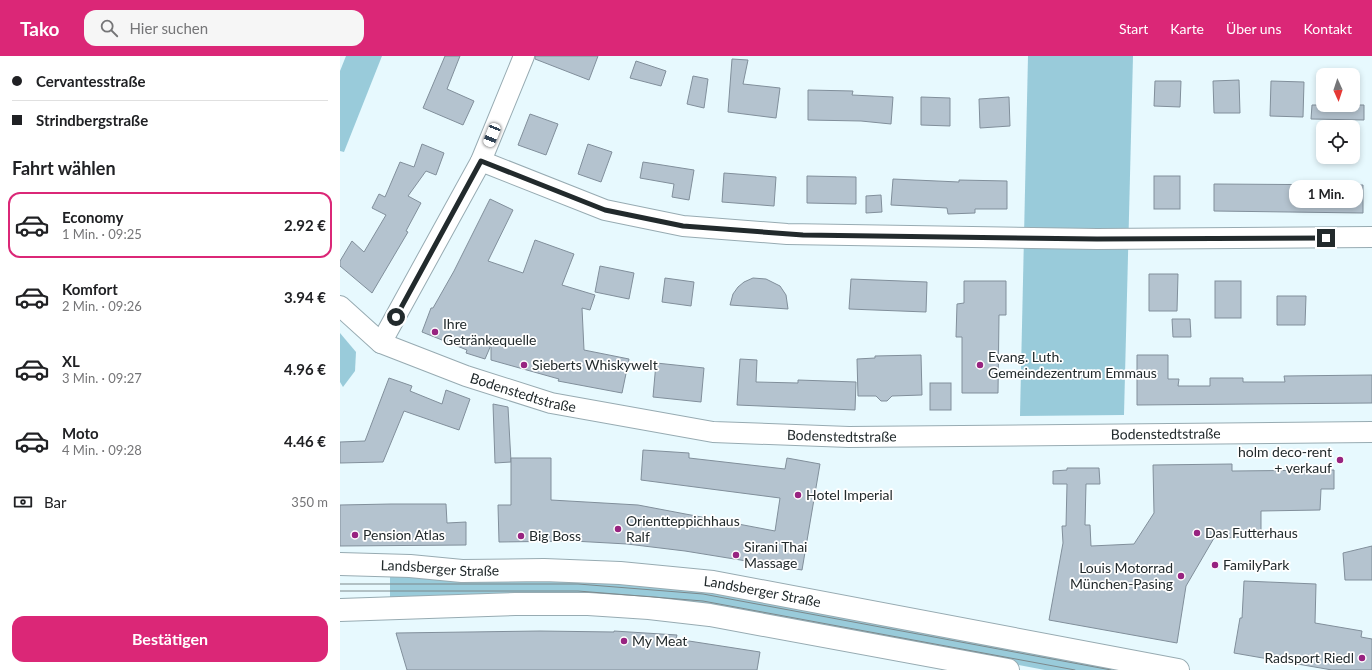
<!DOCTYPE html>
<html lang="de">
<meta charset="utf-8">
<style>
:root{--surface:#fff;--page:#f6f6f6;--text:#202124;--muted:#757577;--line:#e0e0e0;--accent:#db2777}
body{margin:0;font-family:Lato,sans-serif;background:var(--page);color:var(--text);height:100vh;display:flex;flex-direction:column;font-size:15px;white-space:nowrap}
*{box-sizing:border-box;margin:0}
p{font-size:13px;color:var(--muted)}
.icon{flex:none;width:22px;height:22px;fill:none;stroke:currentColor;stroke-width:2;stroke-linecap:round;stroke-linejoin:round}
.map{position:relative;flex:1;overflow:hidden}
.drawer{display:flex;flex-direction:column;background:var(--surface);width:340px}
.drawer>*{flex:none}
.top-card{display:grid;align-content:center;height:88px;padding:0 12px;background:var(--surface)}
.needle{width:26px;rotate:177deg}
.fabs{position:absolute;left:976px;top:12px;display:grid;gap:8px}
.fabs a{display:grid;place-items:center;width:44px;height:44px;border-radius:8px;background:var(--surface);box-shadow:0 2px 6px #0003;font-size:20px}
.end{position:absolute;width:18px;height:18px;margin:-9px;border:5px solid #222a2c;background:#fff;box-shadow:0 0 0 2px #fff}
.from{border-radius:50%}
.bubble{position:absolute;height:28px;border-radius:12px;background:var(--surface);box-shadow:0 2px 6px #0003;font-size:13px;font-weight:700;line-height:28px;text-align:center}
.car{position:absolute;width:12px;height:24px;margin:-12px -6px;border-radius:5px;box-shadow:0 0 3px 1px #0007;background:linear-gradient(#fff 24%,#345 0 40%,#fff 0 76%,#345 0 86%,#fff 0)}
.top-card b{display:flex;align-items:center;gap:14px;height:38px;font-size:15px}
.top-card b+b{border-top:1px solid var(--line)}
.top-card i{width:10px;height:10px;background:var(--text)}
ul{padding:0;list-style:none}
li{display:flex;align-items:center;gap:12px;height:66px;margin:0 8px 6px;padding:0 4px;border:2px solid transparent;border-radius:12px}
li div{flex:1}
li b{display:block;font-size:15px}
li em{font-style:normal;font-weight:700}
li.on{border-color:var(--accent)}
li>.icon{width:36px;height:36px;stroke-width:1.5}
h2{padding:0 12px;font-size:18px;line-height:48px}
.pay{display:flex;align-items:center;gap:10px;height:44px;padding:0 12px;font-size:15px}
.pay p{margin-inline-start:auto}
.button{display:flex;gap:8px;margin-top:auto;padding:8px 12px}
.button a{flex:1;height:46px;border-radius:12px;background:var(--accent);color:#fff;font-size:16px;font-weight:700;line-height:46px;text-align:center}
header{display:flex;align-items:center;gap:24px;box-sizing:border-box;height:56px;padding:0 20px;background:var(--accent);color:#fff}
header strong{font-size:19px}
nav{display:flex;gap:22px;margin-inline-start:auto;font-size:14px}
.search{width:280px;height:36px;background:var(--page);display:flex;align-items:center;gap:10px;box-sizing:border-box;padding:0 14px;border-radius:12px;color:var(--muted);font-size:15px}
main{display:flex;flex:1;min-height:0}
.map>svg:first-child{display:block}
.green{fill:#99cbda}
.building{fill:#b4c3cf;stroke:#818f9b}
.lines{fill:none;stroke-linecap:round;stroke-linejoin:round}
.street-casing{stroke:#97abb2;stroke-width:22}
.secondary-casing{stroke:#97abb2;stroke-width:24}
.street{stroke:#fff;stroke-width:20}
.secondary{stroke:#fff;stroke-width:22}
.tram{stroke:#7c888b;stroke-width:1}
.route{stroke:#222a2c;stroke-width:5}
.poi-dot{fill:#982380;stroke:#fff;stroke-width:1.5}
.labels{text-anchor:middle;stroke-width:3.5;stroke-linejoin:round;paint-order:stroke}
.poi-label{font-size:14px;fill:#222a2c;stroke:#fff;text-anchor:start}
.street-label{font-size:14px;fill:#222a2c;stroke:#fff}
</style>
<header>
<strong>Tako</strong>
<div class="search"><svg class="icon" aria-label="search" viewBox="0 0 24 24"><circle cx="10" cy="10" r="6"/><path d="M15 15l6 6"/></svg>Hier suchen</div>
<nav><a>Start</a><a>Karte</a><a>Über uns</a><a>Kontakt</a></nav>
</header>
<main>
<section class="drawer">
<div class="top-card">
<b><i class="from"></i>Cervantesstraße</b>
<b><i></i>Strindbergstraße</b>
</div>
<h2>Fahrt wählen</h2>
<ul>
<li class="on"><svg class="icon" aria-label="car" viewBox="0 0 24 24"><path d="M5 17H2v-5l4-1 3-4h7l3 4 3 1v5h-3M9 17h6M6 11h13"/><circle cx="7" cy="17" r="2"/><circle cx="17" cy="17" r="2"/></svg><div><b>Economy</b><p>1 Min. · 09:25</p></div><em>2.92 €</em></li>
<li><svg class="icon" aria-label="car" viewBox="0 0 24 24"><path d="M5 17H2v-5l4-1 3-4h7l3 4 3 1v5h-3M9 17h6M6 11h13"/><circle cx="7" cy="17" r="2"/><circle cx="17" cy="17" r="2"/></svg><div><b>Komfort</b><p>2 Min. · 09:26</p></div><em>3.94 €</em></li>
<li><svg class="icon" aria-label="car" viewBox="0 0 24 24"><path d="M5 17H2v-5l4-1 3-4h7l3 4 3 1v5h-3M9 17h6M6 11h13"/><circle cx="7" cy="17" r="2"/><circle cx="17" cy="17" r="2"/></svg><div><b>XL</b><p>3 Min. · 09:27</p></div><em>4.96 €</em></li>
<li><svg class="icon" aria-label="car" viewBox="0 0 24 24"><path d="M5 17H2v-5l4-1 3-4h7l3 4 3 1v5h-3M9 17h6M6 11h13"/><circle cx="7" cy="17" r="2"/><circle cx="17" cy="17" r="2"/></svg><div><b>Moto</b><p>4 Min. · 09:28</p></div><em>4.46 €</em></li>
</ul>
<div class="pay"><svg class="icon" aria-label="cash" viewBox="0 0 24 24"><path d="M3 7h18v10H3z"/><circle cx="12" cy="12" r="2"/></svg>Bar<p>350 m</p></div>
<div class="button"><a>Bestätigen</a></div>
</section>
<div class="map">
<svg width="1032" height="614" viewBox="0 0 1032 614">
<rect width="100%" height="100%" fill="#e7f9fe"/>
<g class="green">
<path d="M6,0H42L4,96L0,95V15Z"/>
<path d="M688,0H793L784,359L680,360Z"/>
<path d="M0,277L16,296L15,315L3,331L0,326Z"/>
<path d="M50,516L239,523L364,533L801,614H705L361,550L50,545Z"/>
</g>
<g class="building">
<path d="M105,0H120L107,33L134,45L123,69L83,52Z"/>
<path d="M195,0H258L249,24L195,3Z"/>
<path d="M392,3L408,4L403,28L440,32L436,62L388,56Z"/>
<path d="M296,5L326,15L321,30L290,22Z"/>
<path d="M353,20L368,23L364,52L347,48Z"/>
<path d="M899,24L900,57H874L873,25Z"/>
<path d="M815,25H841L840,51L814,50Z"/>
<path d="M931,25L964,26L963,61L930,60Z"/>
<path d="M468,34L513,35L512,39L553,41L551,68L521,65L468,64Z"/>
<path d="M581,41L610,42V70L581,69Z"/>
<path d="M669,41L670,70L640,72L639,43Z"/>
<path d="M972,49H1024V64L971,63Z"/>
<path d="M190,58L218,68L206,99L178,89Z"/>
<path d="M82,88L104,97L96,119L86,115L68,140L81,147L66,175L68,176L32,237L0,210V205L12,185L24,196L46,159L32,152L39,138L45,141L60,106L74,111Z"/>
<path d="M248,88L272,96L261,126L238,118Z"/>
<path d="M303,106L354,114L349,144L332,141L334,128L300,122Z"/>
<path d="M384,117L436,121L434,150L382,146Z"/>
<path d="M467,120L516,121V148L467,147Z"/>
<rect x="814" y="120" width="26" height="33"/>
<path d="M553,123L619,126V124L667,125V153H635V157L608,158L607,152L551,149Z"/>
<path d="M874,128L1023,129V157L874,155Z"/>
<path d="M541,139L542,156L526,157V140Z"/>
<path d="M150,143L173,154L148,205L183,217L195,184L234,198L222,229L255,239L250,254L242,252L244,294L289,303L282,337L218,325L219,323L151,304V289L145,303L126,297L127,294L82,276L91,252H93L114,215Z"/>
<path d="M260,210L294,217L289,243L255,236Z"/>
<path d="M809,218H838L837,255H809Z"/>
<path d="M325,222L354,226L351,250L322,246Z"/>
<path d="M413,222L426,223L440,230L446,239L448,253L390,249L393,238L398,231L404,226Z"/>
<path d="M511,223L587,226L586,256L509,253Z"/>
<path d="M624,225H666V259H659L658,337H622V281H616L617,248L624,247Z"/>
<rect x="875" y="225" width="26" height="37"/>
<path d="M937,240H966L965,269H937Z"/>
<path d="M832,263H850L851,281H833Z"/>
<path d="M581,299L582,339L552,340L547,345H541L536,340H518L517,303L535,302V300Z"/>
<path d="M797,299H828V323H839L838,330H870V322H903V326H945L944,320L1032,319V347L797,349Z"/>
<path d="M400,303L417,304L416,326L458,327V324L516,326L515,354L397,349Z"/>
<path d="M316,307L364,312L361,346L313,341Z"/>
<path d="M49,322L72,330L70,335L102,348L106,334L130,343L119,374L64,355L43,406L0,407V386L25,385Z"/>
<rect x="590" y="327" width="21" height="27"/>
<path d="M153,348L168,351L171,406L155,407Z"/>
<path d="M303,394L349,397V402L445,413L447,402L480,408L462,514L345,495L287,488L233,485L159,486L158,449H171V402H211V444L298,449L435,475L440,442L301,424Z"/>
<path d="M892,408V415L994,414V433H981L980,454L921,455V481L874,482L846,530L837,587L709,564L723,487L722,470H726L727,428H713V415L727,414V412H759L760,428H746L745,469H750L751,490L794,488L814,457L813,409Z"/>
<path d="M51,448H106L107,467L126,466V489L0,490V449Z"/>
<path d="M1032,490V524H1005L1003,497Z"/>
<path d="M904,525L976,528L975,567L1022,575L1021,581L1032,583V614H992L894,597L900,562H902Z"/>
<path d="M200,575L274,576V575L337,579L336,583L420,596L417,614H67L56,577Z"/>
</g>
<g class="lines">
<g class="street-casing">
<g id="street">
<path d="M141,105L265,154L343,170L447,178L757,183L1032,181"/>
<path id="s1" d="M0,250L41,287L126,320L211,347L373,376L509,381L1032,376"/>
<path d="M41,287L141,105L184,0"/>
</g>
</g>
<g class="secondary-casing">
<g id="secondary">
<path id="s2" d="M0,508L70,510L122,515L204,514L280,517L373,526L838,614"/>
<path d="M0,554L175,548H248L309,552L370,559L668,614"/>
</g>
</g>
<use href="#street" class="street"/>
<use href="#secondary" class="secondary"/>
<g class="tram">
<path d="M0,528H238L363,538L771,614"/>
<path d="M0,535H238L363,545L735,614"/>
</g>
</g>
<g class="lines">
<path class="route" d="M56,261L141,105L265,154L343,170L463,179L757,183L986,182"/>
</g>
<g class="poi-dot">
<circle cx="95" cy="276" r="4"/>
<circle cx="184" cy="309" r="4"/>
<circle cx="640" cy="309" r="4"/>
<circle cx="1000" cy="404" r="4"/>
<circle cx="458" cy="439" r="4"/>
<circle cx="278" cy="473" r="4"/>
<circle cx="857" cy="477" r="4"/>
<circle cx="15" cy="479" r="4"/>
<circle cx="181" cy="480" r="4"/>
<circle cx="396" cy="499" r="4"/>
<circle cx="875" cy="509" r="4"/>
<circle cx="841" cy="520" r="4"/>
<circle cx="284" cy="585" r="4"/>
<circle cx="1022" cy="602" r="4"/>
</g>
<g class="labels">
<g class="poi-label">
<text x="103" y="273">Ihre<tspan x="103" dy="16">Getränkequelle</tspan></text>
<text x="648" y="306">Evang. Luth.<tspan x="648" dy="16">Gemeindezentrum Emmaus</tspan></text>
<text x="192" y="314">Sieberts Whiskywelt</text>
<text x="992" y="401" text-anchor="end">holm deco-rent<tspan x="992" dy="16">+ verkauf</tspan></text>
<text x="466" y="444">Hotel Imperial</text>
<text x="286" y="470">Orientteppichhaus<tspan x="286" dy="16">Ralf</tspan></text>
<text x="865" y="482">Das Futterhaus</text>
<text x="23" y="484">Pension Atlas</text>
<text x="189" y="485">Big Boss</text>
<text x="404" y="496">Sirani Thai<tspan x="404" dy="16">Massage</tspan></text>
<text x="883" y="514">FamilyPark</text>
<text x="833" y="517" text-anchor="end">Louis Motorrad<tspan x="833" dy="16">München-Pasing</tspan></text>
<text x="292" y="590">My Meat</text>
<text x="1014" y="607" text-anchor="end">Radsport Riedl</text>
</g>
<g class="street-label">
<text dy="5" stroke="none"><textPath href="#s1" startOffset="206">Bodenstedtstraße</textPath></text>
<text dy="5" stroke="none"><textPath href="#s1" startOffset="853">Bodenstedtstraße</textPath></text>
<text dy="5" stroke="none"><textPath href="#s1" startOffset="529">Bodenstedtstraße</textPath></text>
<text dy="5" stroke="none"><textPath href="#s2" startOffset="100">Landsberger Straße</textPath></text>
<text dy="5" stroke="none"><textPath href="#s2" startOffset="424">Landsberger Straße</textPath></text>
</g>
</g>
</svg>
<div class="fabs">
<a><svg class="needle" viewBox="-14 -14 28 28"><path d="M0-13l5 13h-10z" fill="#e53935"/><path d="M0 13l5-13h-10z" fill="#757577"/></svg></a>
<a><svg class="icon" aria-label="locate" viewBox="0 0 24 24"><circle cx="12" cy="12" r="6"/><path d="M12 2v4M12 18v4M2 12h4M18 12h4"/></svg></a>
</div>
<i class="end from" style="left:56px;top:261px"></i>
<i class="end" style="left:986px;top:182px"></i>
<div class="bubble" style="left:949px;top:124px;width:74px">1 Min.</div>
<i class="car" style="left:152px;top:79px;rotate:202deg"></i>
</div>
</main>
